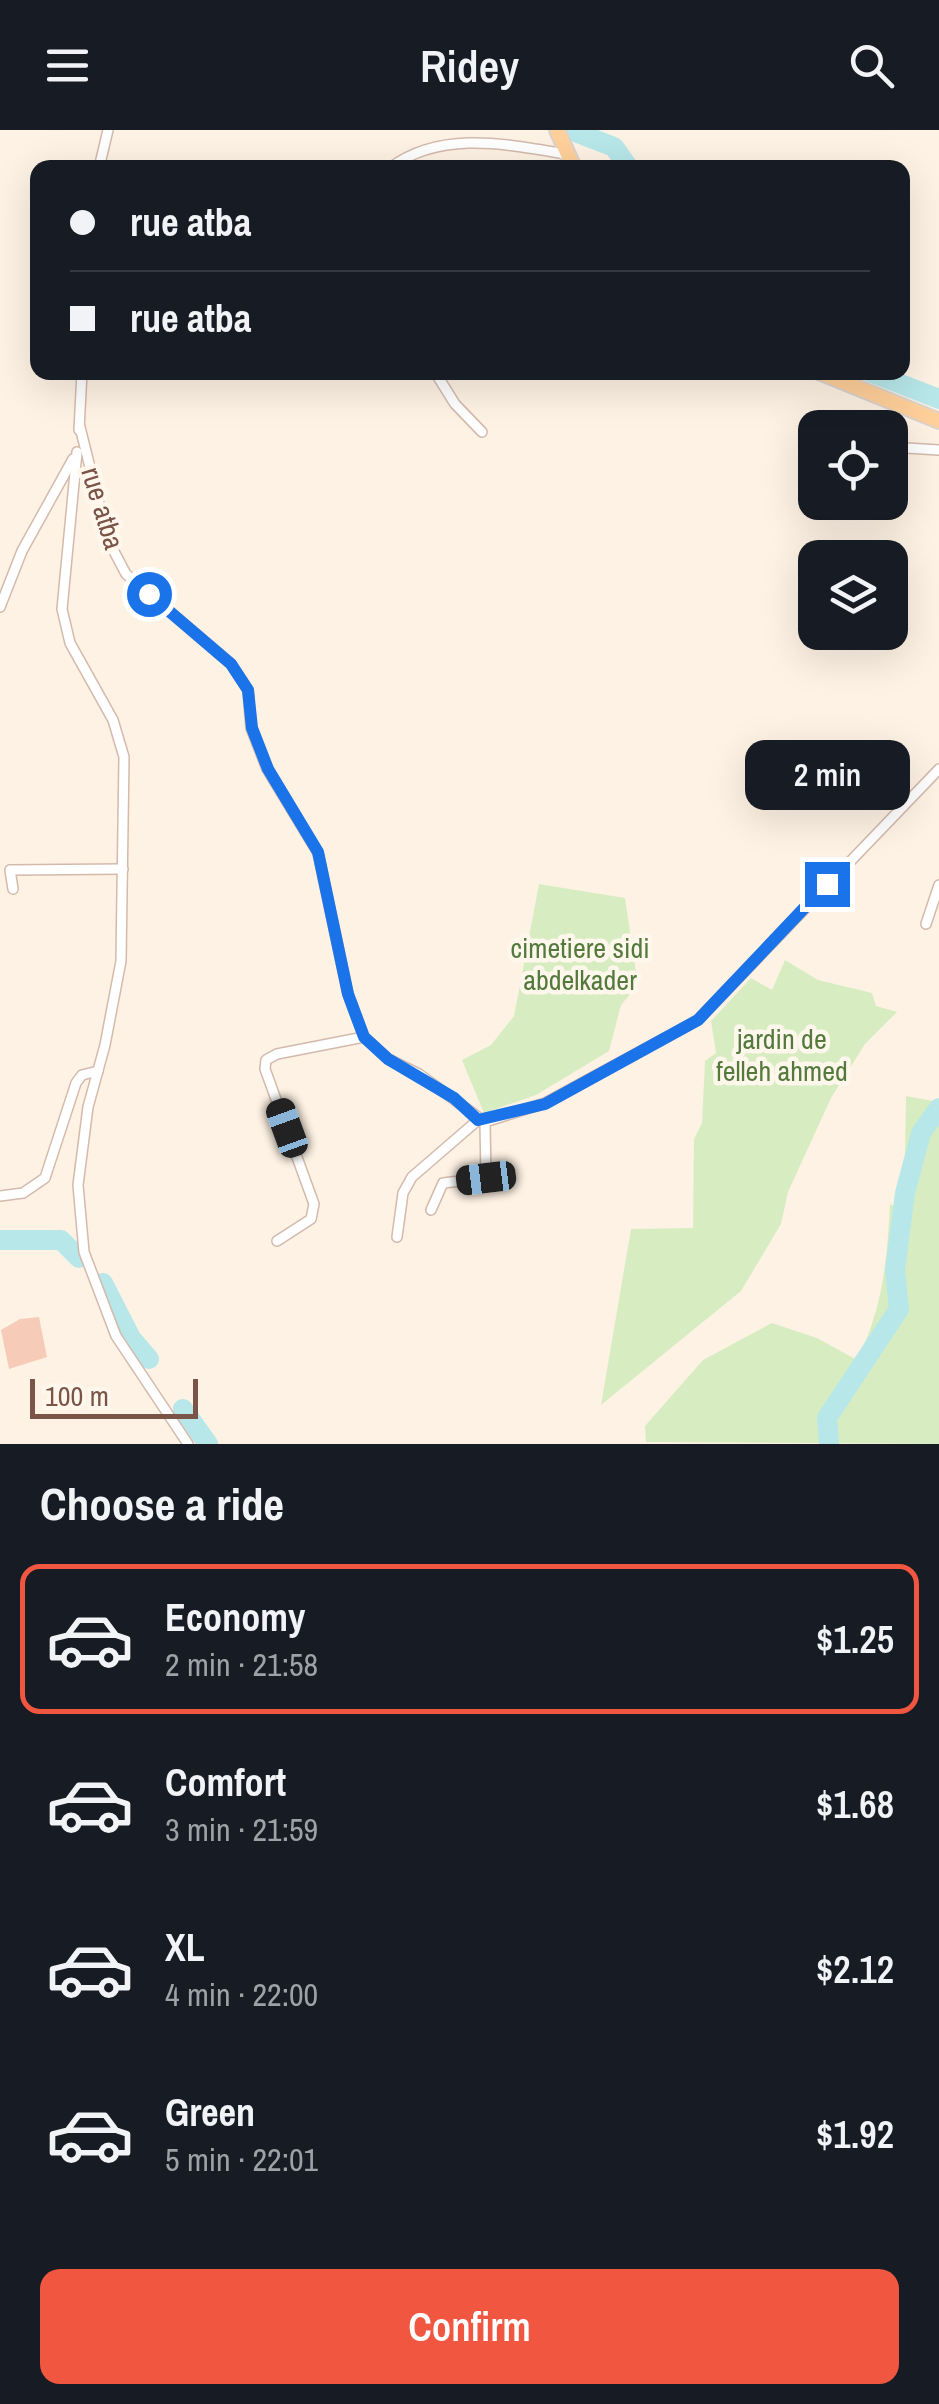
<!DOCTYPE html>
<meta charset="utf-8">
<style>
:root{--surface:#171b24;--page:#242831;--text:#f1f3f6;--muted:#9ea1a6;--line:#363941;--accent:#f15740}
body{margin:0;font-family:"Archivo Narrow",sans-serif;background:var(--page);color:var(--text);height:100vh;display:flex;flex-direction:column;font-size:38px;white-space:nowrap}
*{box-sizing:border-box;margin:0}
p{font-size:32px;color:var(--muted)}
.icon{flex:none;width:55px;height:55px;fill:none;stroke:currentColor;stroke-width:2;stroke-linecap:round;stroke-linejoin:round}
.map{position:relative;height:1314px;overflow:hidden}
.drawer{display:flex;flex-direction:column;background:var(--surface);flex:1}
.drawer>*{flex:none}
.banner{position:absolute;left:30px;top:30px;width:880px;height:220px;border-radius:20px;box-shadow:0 10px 40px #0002;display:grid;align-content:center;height:220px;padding:0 40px;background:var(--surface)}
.tools{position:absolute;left:798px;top:280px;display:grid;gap:20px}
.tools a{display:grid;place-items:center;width:110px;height:110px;border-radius:20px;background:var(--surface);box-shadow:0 10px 40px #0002;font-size:50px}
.scale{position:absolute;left:30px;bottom:25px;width:168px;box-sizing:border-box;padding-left:10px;border:5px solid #795447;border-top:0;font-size:28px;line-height:35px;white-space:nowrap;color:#795447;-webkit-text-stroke:8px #fff6ec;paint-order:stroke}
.end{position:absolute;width:45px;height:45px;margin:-22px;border:12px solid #1a73e8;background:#fff;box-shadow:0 0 0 5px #fff}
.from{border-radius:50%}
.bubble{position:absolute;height:70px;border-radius:20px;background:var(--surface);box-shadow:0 10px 40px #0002;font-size:32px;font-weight:600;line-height:70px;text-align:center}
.car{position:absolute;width:30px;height:60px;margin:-30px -15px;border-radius:12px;box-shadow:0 0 8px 2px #0007;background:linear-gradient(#222 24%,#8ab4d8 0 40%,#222 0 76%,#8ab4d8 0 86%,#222 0)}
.banner b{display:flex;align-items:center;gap:35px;height:95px;font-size:38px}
.banner b+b{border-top:2px solid var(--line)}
.banner i{width:25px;height:25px;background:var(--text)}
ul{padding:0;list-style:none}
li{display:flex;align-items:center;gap:30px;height:150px;margin:0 20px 15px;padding:0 20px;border:5px solid transparent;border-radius:20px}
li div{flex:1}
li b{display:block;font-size:38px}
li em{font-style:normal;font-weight:600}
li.current{border-color:var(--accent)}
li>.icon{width:90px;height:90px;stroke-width:1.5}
h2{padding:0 40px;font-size:45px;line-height:120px}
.action{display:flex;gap:20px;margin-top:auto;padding:20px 40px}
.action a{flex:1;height:115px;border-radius:20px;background:var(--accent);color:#fff;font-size:40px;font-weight:600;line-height:115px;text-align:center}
header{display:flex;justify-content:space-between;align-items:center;height:130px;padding:0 40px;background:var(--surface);font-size:45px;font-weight:600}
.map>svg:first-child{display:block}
.green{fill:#d7edc1}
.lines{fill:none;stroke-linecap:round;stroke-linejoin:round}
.river{stroke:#b7e7e9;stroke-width:20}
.building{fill:#f6ccb9}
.minor-casing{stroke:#d3baac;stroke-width:12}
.primary-casing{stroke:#dcd3cf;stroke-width:18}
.minor{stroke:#fff;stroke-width:9}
.primary{stroke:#ffd09a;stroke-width:14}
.route{stroke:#1a73e8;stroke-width:12}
.labels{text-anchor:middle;stroke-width:9;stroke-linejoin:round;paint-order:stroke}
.street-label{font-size:28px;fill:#795447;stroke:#fff6ec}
.park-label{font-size:28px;fill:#537a3c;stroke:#fff6ec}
</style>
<header><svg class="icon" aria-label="menu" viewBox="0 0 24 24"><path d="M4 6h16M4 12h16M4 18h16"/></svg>Ridey<svg class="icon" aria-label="search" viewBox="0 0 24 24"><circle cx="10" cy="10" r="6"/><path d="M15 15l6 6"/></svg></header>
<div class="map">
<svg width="939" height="1314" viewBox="0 0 939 1314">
<rect width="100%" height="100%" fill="#fef2e4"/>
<g class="green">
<path d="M539,754L625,768L638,855L621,875L609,921L536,965L484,983L462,930L491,915L514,886Z"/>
<path d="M785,830L818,850L872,863L876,876L897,882L865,914L831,968L788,1062L781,1094L741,1161L601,1275L631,1099L693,1098L694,1009L702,993L705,931L716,923L711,891L751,848L772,860Z"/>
<path d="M906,966L939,972V1314L646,1312L645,1296L703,1230L772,1193L817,1208L857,1230C883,1178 887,1131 890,1074L904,1082Z"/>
</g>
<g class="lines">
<g class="river">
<path d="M570,0L614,17L629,38"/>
<path d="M870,242L939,269"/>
<path d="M0,1110H61L79,1128"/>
<path d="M103,1153L131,1208L149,1229"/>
<path d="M183,1279L208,1314"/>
<path d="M829,1314L827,1288L899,1179L895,1140L905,1063L921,1003L939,978"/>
</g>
</g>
<path class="building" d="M39,1187L47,1227L9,1239L1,1200L20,1189Z"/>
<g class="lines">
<g class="minor-casing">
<g id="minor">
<path d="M99,38L108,0"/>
<path d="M390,38C441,0 505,14 566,24"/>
<path d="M435,242L455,274L482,302"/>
<path d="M80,297L108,410L126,444L231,534L248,560L251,598L267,639L318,723L348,864L364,907L388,929L419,944L485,992L545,973L698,890L939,639"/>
<path d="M79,300L82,242"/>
<path d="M890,317L939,320"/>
<path d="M77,322L62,479L70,513L113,590L124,627L121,831L105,915L88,977L78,1055L84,1122L116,1206L188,1314"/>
<path d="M0,477L22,421L73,329"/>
<path d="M13,759L10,740L123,739"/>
<path d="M926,794L939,755"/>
<path d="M0,1066L23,1063L45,1048L76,953L82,945L98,941"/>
<path d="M431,1080L443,1053L486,1048L485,992"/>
<path d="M397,1107L403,1063L412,1047L478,990"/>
<path d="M277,1111L311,1089L314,1074L265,939L266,930L277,924L364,907"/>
</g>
</g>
<g class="primary-casing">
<g id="primary">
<path d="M557,0L574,38"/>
<path d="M819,242L939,291"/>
</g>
</g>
<use href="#minor" class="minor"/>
<use href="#primary" class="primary"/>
</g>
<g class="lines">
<path class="route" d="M149,464L231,534L248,560L252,598L268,639L318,722L348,864L364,907L388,929L454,968L478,990L545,974L698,890L827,754"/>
</g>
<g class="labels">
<g class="street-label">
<text transform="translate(103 378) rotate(73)" y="10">rue atba</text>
</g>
<g class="park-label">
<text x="580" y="828">cimetiere sidi<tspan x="580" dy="32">abdelkader</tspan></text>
<text x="782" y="919">jardin de<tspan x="782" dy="32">felleh ahmed</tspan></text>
</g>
</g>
</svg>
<div class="tools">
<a><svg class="icon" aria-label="locate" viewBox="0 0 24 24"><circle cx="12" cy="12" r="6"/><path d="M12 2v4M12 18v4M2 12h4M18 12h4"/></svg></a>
<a><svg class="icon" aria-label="layers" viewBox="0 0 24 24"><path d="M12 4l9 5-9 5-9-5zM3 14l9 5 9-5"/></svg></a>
</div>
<div class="scale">100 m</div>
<i class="end from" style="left:149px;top:464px"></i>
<i class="end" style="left:827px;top:754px"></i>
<div class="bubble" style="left:745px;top:610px;width:165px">2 min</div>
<i class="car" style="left:287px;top:998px;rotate:340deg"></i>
<i class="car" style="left:486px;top:1048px;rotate:263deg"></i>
<div class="banner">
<b><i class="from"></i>rue atba</b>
<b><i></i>rue atba</b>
</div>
</div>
<section class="drawer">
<h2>Choose a ride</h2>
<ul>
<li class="current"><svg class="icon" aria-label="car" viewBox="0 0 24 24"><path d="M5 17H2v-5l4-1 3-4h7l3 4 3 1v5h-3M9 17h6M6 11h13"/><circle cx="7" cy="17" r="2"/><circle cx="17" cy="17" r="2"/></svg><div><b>Economy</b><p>2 min · 21:58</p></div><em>$1.25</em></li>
<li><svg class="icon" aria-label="car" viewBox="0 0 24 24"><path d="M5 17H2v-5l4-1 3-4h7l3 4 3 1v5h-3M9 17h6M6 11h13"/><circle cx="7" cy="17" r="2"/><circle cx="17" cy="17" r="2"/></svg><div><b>Comfort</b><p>3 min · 21:59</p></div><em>$1.68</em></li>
<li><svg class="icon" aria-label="car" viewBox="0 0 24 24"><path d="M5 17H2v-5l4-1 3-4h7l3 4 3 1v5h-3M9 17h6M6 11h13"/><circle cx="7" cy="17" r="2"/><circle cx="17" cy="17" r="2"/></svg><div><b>XL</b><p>4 min · 22:00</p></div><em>$2.12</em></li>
<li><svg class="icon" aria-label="car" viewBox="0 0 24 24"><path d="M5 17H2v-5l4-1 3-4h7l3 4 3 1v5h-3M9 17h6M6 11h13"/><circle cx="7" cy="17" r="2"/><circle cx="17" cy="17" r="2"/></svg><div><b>Green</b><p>5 min · 22:01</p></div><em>$1.92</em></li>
</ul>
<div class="action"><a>Confirm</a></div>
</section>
